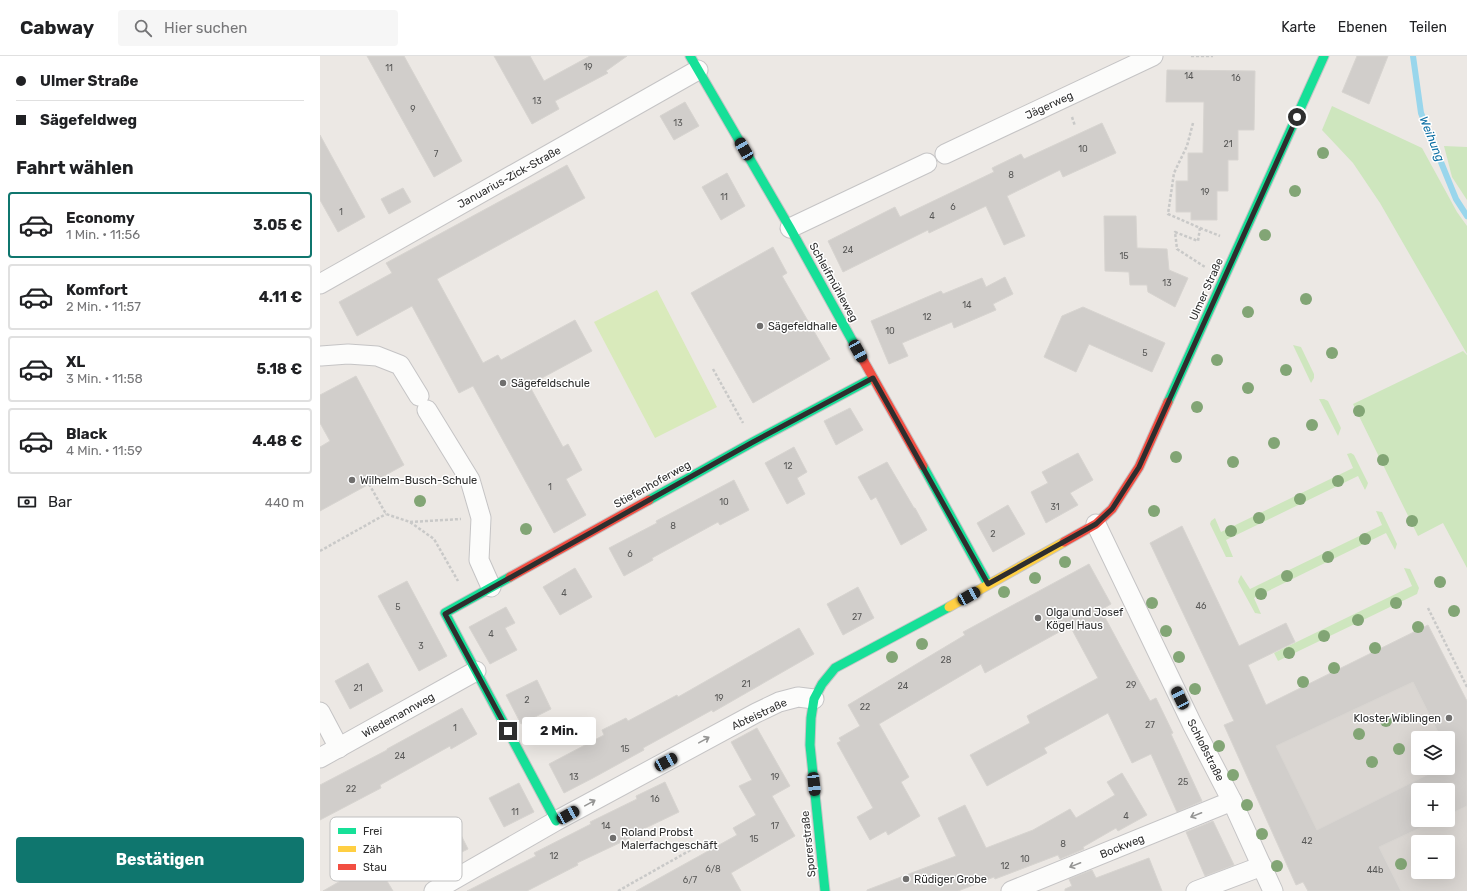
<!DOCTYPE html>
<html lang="de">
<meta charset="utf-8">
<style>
:root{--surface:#fff;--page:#f6f6f6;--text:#202124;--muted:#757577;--line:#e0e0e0;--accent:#0f766e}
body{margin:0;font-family:Rubik,sans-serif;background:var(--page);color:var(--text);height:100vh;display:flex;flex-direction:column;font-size:15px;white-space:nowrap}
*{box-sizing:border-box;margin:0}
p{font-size:13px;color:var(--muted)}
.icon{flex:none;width:22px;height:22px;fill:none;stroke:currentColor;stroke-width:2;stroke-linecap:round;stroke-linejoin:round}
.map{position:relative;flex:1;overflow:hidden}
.drawer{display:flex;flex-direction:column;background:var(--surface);width:320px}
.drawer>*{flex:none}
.banner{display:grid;align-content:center;height:88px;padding:0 16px;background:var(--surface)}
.controls{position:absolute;left:1091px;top:675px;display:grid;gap:8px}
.controls a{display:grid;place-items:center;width:44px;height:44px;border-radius:4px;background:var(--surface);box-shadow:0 4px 16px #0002;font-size:20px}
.end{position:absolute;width:18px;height:18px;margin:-9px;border:5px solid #2e2e2e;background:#fff;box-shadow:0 0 0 2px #fff}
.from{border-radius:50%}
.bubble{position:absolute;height:28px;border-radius:4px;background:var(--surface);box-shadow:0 4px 16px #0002;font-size:13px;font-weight:700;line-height:28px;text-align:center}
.car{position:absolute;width:12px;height:24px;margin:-12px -6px;border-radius:5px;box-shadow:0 0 3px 1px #0007;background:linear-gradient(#222 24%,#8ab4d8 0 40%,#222 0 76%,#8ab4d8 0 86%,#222 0)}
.banner b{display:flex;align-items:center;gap:14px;height:38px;font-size:15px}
.banner b+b{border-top:1px solid var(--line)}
.banner i{width:10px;height:10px;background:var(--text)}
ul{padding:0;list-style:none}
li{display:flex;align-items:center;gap:12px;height:66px;margin:0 8px 6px;padding:0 8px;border:2px solid var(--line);border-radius:4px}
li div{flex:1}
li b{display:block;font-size:15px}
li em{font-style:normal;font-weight:700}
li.selected{border-color:var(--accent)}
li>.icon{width:36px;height:36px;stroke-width:1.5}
h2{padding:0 16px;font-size:18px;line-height:48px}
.pay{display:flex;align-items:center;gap:10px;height:44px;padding:0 16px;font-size:15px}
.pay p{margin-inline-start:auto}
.action{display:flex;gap:8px;margin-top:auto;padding:8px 16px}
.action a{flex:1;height:46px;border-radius:4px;background:var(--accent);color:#fff;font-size:16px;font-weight:700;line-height:46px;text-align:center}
header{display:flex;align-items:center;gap:24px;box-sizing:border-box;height:56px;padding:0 20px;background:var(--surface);border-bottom:1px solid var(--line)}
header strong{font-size:19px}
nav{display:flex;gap:22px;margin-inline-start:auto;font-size:14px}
.search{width:280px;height:36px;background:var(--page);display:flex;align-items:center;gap:10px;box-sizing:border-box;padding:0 14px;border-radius:4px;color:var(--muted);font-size:15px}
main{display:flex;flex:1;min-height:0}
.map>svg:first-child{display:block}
.green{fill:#cee6be}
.pitch{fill:#d9eabb}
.plaza{fill:#dad6d2;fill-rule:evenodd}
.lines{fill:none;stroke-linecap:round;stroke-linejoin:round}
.stream{stroke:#99d6ec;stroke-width:6}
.building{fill:#d1cecb;stroke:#d7d4d0;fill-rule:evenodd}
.street-casing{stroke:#c5c4c5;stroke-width:21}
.fast-casing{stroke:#c5c4c5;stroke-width:11}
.slow-casing{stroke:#c5c4c5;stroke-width:11}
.jam-casing{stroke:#c5c4c5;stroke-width:11}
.path{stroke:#c9c9c8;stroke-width:2.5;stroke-dasharray:3 2;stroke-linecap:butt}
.street{stroke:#fcfcfb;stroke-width:19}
.fast{stroke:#16e098;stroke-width:9}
.slow{stroke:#ffcf43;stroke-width:9}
.jam{stroke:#f24e42;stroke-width:9}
.tree{fill:#82a575}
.oneway{stroke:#959594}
.route{stroke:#2e2e2e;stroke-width:5}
.poi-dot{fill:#706f6e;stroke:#fff;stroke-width:1.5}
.labels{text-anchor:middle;stroke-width:3;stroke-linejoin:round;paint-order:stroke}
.number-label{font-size:9px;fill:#585857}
.street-label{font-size:11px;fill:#2e2e2e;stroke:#fff}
.poi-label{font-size:11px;fill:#2e2e2e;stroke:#fff;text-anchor:start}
.water-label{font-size:12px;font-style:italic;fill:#0d6fa3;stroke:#fff}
.key{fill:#fff;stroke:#c0c0c0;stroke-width:1}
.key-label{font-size:11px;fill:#2e2e2e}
</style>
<header>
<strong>Cabway</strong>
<div class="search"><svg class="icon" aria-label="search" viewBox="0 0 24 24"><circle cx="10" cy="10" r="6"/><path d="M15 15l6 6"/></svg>Hier suchen</div>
<nav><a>Karte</a><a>Ebenen</a><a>Teilen</a></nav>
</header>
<main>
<section class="drawer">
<div class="banner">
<b><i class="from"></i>Ulmer Straße</b>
<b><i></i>Sägefeldweg</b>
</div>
<h2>Fahrt wählen</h2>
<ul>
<li class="selected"><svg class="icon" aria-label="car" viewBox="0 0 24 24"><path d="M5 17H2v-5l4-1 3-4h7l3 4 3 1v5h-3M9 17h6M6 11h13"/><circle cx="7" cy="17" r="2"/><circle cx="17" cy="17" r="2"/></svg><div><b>Economy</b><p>1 Min. · 11:56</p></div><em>3.05 €</em></li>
<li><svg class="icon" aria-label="car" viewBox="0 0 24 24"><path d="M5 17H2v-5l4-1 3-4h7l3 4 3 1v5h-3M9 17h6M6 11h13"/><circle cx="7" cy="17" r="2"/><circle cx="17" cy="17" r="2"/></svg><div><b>Komfort</b><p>2 Min. · 11:57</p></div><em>4.11 €</em></li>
<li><svg class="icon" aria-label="car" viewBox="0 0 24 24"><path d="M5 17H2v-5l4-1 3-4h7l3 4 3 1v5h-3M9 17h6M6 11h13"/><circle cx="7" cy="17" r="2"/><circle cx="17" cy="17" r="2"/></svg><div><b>XL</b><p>3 Min. · 11:58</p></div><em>5.18 €</em></li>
<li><svg class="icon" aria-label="car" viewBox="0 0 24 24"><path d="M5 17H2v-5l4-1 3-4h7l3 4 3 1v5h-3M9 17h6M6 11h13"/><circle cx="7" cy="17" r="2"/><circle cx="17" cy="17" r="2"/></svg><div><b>Black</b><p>4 Min. · 11:59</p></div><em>4.48 €</em></li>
</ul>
<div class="pay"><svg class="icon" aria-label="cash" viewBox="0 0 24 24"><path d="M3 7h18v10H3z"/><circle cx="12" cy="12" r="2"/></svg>Bar<p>440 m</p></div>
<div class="action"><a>Bestätigen</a></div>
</section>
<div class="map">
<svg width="1147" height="835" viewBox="0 0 1147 835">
<rect width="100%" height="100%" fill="#ece8e4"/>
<g class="green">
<path d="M1012,50L1102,92L1137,156L1147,170V298L1060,147L1033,107L1002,74Z"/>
<path d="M1124,90L1147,91V144L1132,121Z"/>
<path d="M973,289L981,291L994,318V322L991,327Z"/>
<path d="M1143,295L1147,299V512L1123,467L1098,480L1033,348Z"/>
<path d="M999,343H1004L1008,345L1021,372L1018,380Z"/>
<path d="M1031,397L1034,399L1048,427L1047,430L1045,434L1038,420L906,484L913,501H906L890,468L891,465L895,462L901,476L1033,412L1027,398Z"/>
<path d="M1056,455L1062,456L1077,488L1075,494L1066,477L934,542L941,558L935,557L918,526L919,523L921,519L930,533L1062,469Z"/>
<path d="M1084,512L1090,513L1099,532L1097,538L958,605L954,597L1092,530Z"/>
</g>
<path class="pitch" d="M337,234L397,351L335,382L274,266Z"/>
<g class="plaza">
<path d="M1093,626L1121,682H1098V712H1121L997,774L956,690Z"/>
<path d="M1147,750V835H1081L1059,791L1117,764H1128V759ZM1098,786H1128V816H1098Z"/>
</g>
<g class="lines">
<path class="stream" d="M1093,0L1101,57L1136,143L1147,160"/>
</g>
<g class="building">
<path d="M47,0H84L142,105L114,121Z"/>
<path d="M174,0H210L224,25L270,0H307L286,15L288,17L235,45L239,53L212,68Z"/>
<path d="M1037,0H1068L1049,48L1022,36Z"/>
<path d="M847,14L935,15L934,74H918V104H908V135H897V164H871V156H856V125H868V97H883L884,46H846Z"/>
<path d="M365,46L379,70L354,84L340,60Z"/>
<path d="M782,67L796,97L743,121L740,114L687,140L705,180L684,189L666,150L609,177L608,174L523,216L508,185L575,151L580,161L674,116L672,112L701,98L704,103Z"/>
<path d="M0,79L45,161L18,176L0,144Z"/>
<path d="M247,109L265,142L117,223L163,307L178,299L181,304L255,264L272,295L209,329L243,391L248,388L262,414L246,423L266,459L234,477L153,330L139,337L92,250L37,280L19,246L72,217L66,207Z"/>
<path d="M407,117L425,150L401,164L382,131Z"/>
<path d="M83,132L91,146L69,158L61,143Z"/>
<path d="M784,160H816L817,192L847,193L849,214L868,222L855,251L828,236L827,229H810L809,216L785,215Z"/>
<path d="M453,191L467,217L462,220L510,303L433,347L371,237Z"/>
<path d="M685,221L693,238L673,248L676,254L634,272L632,266L582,287L588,300L569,308L551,265L621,235L623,238L662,222L666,231Z"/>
<path d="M763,251L845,287L832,316L769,288L756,316L724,301L742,260Z"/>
<path d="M36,320L84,409L0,455V391L10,385L0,367V339Z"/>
<path d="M530,352L543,374L516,389L504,365Z"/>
<path d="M474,391L487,416L477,422L485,438L467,448L445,407Z"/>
<path d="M758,397L773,424L750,437L758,449L726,467L711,436L728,427L722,416Z"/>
<path d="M567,406L594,452H595L607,474L581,489L556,441L551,444L538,421Z"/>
<path d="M414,424L429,454L400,469L398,466L332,502L333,504L304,520L289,492L337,467L336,465Z"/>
<path d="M688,449L705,478L673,496L657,467Z"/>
<path d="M862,470L919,590L966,567L975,586L928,609L946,649L1108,569L1147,645V750L1128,759V734H1098V764H1117L1059,791L1081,835H988L983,826L976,829L904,669L914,665L830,487ZM1093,626L1121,682H1128V712H1121L997,774L956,690Z"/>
<path d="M769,508L791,548L781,554L830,645L836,642L853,677L851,678L882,745L857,756L831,698L812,707L788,657L724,692L727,697L667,730L650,699L710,667L707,660L778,622L750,570L665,617L661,608L559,668L589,721L581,726L600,760L568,779L566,775L550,784L537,761L553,752L517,687L521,685L519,682L540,670L528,649L645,579L643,576Z"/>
<path d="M255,512L272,541L240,559L223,531Z"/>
<path d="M87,525L127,600L99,615L58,540Z"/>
<path d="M538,531L554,562L523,579L507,548Z"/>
<path d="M186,551L195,567L185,572L197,594L170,608L149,571Z"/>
<path d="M479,572L494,598L393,656L392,654L323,692L324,694L273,722L244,737L229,708L284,679L282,674L306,662L308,665L357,639L358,641Z"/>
<path d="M48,607L63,635L30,653L15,625Z"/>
<path d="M217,624L231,653L201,668L186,639Z"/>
<path d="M142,652L157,678L131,693L130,690L60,729L61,732L0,764V729L67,694V693Z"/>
<path d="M437,672L470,730L452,740L475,780L411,817L421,835H316L417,779L413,772L436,759L419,730L432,724L411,686Z"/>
<path d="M802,717L827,759L798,775L796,772L763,791L764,793L740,803L738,799L675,823L674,821L638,835H547V834L636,800L618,762L645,749L666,792L713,774L750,753L756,762L795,739L787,726Z"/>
<path d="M345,726L359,756L309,780L310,782L257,807L258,809L207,835H147L216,800L214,797L271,768L270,766L317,743L316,740Z"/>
<path d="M199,727L214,756L184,771L169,742Z"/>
<path d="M133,763L148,793L115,809L100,779Z"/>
<path d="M893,765L914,809L885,820L866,776Z"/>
<path d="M829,802L842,835H745V833L752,830L749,823L772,814L776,822Z"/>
<path d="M55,805L73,835H3Z"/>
</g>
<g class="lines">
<g class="street-casing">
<g id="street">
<path d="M625,98L833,0"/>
<path d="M470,172L607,107"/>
<path d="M0,228L378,14"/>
<path d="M1,300L28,298L57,300L80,309L99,340"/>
<path d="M107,354L150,424L161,462L159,504L171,531"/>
<path d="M776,468L872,668L912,745L953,835"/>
<path d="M0,656L19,692"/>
<path d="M0,702L156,615"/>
<path d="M114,835L236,765L436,657L459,646L478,641L494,643"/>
<path d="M691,835L912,745"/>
<path d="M876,835L942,810"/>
</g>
</g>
<g class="fast-casing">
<g id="fast">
<path d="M370,0L470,172L538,295"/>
<path d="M848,346L1004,0"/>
<path d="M603,410L668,528"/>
<path d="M329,444L433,386L553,322"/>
<path d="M190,521L125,557L236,765"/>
<path d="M505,835L490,689L491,662L494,643L502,628L515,612L629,551"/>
</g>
</g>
<g class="slow-casing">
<path id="slow" d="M629,551L744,486"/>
</g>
<g class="jam-casing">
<g id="jam">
<path d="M538,295L603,410"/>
<path d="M744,486L776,468L792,453L819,411L848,346"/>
<path d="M190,521L329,444"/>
</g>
</g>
<g class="path">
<path d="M871,0H893"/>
<path d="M752,61L755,70"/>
<path d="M873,67L867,90L854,117L848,158L880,172L878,185L855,176L857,193L885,211"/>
<path d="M880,172L900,180"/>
<path d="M393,313L423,367"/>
<path d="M49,428L66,458L90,466L114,483L138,525"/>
<path d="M90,466L141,463"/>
<path d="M0,495L66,458"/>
<path d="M1108,552L1147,631"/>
<path d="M298,835L376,791"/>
</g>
<use href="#street" class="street"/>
<use href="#fast" class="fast"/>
<use href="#slow" class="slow"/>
<use href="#jam" class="jam"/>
</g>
<g class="tree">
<circle cx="1003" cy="97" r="6"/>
<circle cx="975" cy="135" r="6"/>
<circle cx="945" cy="179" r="6"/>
<circle cx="986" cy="243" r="6"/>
<circle cx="928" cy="256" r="6"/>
<circle cx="1012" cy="297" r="6"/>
<circle cx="897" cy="304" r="6"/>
<circle cx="966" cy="314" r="6"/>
<circle cx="928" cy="332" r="6"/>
<circle cx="877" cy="351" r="6"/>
<circle cx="1039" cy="355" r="6"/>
<circle cx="992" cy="369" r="6"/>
<circle cx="954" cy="387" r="6"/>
<circle cx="856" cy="401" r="6"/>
<circle cx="1063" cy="404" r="6"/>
<circle cx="913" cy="406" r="6"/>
<circle cx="1018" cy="425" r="6"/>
<circle cx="980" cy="443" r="6"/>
<circle cx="100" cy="445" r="6"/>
<circle cx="834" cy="455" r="6"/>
<circle cx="939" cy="462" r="6"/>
<circle cx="1092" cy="465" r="6"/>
<circle cx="206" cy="473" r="6"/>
<circle cx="911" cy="475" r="6"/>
<circle cx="1045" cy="483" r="6"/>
<circle cx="1008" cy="501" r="6"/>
<circle cx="745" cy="506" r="6"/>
<circle cx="967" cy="520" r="6"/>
<circle cx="715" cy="522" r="6"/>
<circle cx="1120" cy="526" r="6"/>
<circle cx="684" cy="536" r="6"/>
<circle cx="941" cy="538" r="6"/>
<circle cx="832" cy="547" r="6"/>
<circle cx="1076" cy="547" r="6"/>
<circle cx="1134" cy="555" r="6"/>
<circle cx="1038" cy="564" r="6"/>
<circle cx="1098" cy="571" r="6"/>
<circle cx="846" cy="575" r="6"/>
<circle cx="1004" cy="580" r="6"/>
<circle cx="602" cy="588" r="6"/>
<circle cx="1055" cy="592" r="6"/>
<circle cx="969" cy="597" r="6"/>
<circle cx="572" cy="601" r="6"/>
<circle cx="859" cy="601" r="6"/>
<circle cx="1014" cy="612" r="6"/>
<circle cx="983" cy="626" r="6"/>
<circle cx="875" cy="633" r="6"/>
<circle cx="1066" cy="665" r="6"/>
<circle cx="1039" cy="678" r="6"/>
<circle cx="899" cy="690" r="6"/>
<circle cx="1079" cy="693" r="6"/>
<circle cx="1052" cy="706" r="6"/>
<circle cx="913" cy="719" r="6"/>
<circle cx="927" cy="749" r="6"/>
<circle cx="942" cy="778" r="6"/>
<circle cx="1081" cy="808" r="6"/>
<circle cx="957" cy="810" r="6"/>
</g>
<defs><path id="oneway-shaft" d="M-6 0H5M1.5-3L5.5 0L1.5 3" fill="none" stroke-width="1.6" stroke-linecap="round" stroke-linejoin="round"/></defs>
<g class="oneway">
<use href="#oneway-shaft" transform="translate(384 684) rotate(-29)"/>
<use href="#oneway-shaft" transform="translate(270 747) rotate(-29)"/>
<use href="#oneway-shaft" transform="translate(876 759) rotate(158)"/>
<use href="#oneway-shaft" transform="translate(755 809) rotate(158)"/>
</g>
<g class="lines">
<path class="route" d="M188,675L125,558L433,386L553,322L668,528L776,468L792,453L819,411L977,61"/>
</g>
<g class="poi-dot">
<circle cx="440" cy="270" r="4"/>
<circle cx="183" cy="327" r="4"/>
<circle cx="32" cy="424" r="4"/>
<circle cx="718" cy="562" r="4"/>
<circle cx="1129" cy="662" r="4"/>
<circle cx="293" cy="782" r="4"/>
<circle cx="586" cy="823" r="4"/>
</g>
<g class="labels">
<g class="number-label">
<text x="268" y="14">19</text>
<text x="69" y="15">11</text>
<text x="869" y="23">14</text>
<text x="916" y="25">16</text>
<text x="217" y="48">13</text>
<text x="93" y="56">9</text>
<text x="358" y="70">13</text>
<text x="908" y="91">21</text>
<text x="763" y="96">10</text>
<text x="116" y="101">7</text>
<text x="691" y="122">8</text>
<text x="885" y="139">19</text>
<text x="404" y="144">11</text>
<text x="633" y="154">6</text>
<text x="21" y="159">1</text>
<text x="612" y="163">4</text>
<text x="528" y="197">24</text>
<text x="804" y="203">15</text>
<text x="847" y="230">13</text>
<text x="647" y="252">14</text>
<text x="607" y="264">12</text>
<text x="570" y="278">10</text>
<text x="825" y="300">5</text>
<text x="468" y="413">12</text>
<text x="230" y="434">1</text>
<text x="404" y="449">10</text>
<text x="735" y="454">31</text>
<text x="353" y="473">8</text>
<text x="673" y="481">2</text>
<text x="310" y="501">6</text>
<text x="244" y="540">4</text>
<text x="881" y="553">46</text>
<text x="78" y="554">5</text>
<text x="537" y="564">27</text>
<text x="171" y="581">4</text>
<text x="101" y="593">3</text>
<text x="626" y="607">28</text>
<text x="426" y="631">21</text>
<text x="811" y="632">29</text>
<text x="583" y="633">24</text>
<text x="38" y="635">21</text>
<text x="399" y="645">19</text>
<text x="207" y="647">2</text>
<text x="545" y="654">22</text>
<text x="830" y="672">27</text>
<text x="135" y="675">1</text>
<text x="305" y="696">15</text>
<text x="80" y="703">24</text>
<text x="254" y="724">13</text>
<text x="455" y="724">19</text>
<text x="863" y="729">25</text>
<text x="31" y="736">22</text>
<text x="335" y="746">16</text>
<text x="195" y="759">11</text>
<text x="806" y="763">4</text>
<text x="286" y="773">14</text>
<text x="455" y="773">17</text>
<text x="434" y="786">15</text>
<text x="987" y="788">42</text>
<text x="743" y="791">8</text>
<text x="234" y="803">12</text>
<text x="705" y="806">10</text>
<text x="685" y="813">12</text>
<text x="393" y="816">6/8</text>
<text x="1055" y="817">44b</text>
<text x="370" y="827">6/7</text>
</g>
<g class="street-label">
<text transform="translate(729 49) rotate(-25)" y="4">Jägerweg</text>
<text transform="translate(189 121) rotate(-29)" y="4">Januarius-Zick-Straße</text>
<text transform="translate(514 226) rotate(61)" y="4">Schleifmühleweg</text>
<text transform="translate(886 233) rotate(-66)" y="4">Ulmer Straße</text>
<text transform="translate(332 428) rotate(-29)" y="4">Stiefenhoferweg</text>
<text transform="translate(439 658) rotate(-25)" y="4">Abteistraße</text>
<text transform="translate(78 659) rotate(-29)" y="4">Wiedemannweg</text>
<text transform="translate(886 694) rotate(63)" y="4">Schloßstraße</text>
<text transform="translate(488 788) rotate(-96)" y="4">Sporerstraße</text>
<text transform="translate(802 790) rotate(-22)" y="4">Bockweg</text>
</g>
<g class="poi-label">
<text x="448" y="274">Sägefeldhalle</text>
<text x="191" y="331">Sägefeldschule</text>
<text x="40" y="428">Wilhelm-Busch-Schule</text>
<text x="726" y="560">Olga und Josef<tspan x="726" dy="13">Kögel Haus</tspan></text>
<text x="1121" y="666" text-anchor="end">Kloster Wiblingen</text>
<text x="301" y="780">Roland Probst<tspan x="301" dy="13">Malerfachgeschäft</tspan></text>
<text x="594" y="827">Rüdiger Grobe</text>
</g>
<g class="water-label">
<text transform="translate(1112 83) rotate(68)" y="4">Weihung</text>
</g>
</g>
<rect x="10" y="761" width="132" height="64" rx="6" class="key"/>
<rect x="18" y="772" width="18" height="6" fill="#16e098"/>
<rect x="18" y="790" width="18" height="6" fill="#ffcf43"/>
<rect x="18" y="808" width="18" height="6" fill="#f24e42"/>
<g class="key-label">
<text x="43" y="779">Frei</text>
<text x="43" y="797">Zäh</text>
<text x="43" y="815">Stau</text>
</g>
</svg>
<div class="controls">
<a><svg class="icon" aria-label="layers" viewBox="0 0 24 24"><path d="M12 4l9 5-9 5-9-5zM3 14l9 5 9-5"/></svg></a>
<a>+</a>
<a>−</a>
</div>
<i class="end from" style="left:977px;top:61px"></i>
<i class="end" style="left:188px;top:675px"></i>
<div class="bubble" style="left:202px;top:661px;width:74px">2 Min.</div>
<i class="car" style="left:424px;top:93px;rotate:330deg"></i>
<i class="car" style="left:538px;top:295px;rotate:151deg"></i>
<i class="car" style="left:649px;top:540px;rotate:61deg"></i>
<i class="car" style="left:860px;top:642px;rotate:334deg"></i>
<i class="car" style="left:346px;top:706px;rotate:62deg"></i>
<i class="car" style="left:494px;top:728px;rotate:174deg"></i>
<i class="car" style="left:248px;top:759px;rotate:61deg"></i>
</div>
</main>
